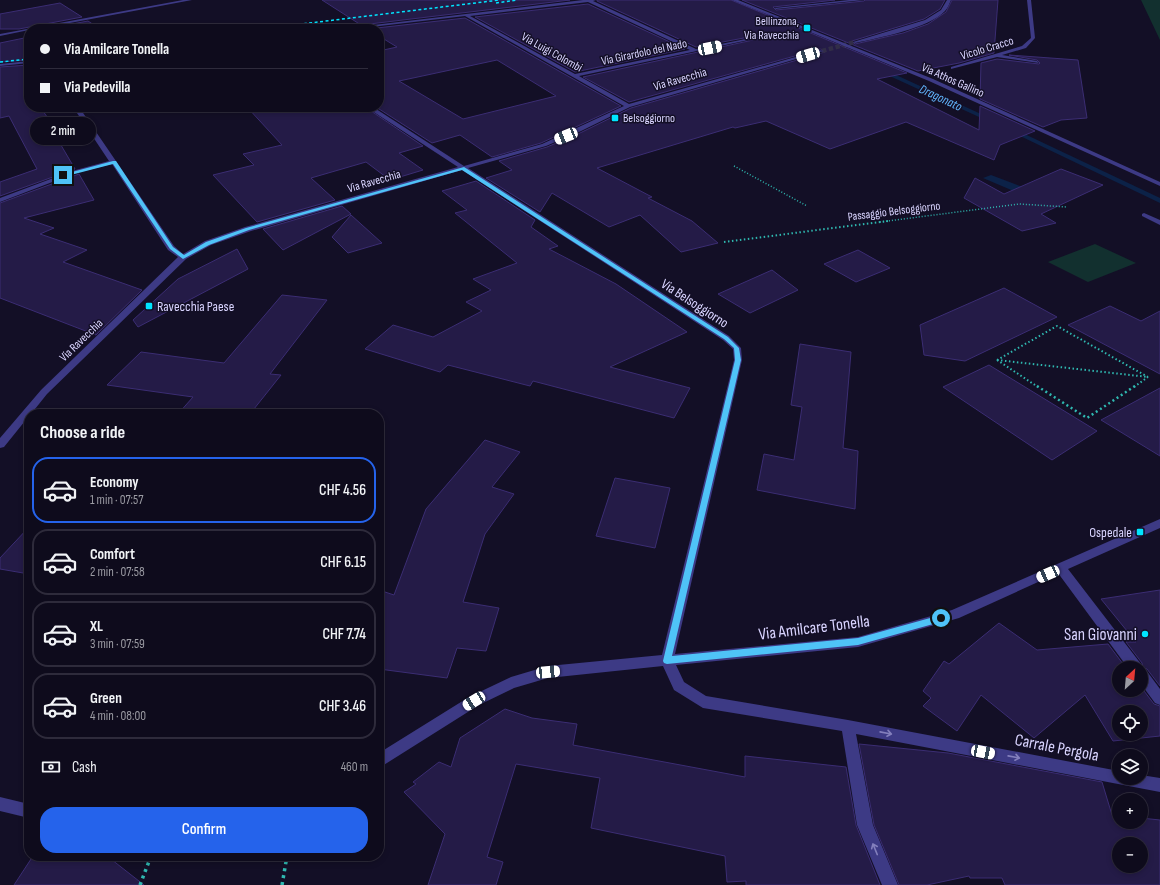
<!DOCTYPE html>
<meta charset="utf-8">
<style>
:root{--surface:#0e0b1c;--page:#171425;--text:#f1f3f6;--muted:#9b9ba3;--line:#2e2b3b;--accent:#2563eb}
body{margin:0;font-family:"Sofia Sans Condensed",sans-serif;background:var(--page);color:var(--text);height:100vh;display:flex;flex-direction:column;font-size:15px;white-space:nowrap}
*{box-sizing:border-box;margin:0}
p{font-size:13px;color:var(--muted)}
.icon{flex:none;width:22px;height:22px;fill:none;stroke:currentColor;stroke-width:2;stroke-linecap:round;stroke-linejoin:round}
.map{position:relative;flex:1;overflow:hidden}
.side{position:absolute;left:24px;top:409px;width:360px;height:452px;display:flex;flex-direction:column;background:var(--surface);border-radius:16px;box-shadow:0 2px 6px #0003,0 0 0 1px var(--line)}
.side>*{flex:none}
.banner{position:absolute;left:24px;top:24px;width:360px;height:88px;border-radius:16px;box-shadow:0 2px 6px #0003,0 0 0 1px var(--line);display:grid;align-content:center;height:88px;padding:0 16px;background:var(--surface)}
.needle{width:26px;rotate:26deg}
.buttons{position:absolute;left:1112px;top:661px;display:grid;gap:8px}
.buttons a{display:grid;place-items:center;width:36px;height:36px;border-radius:50%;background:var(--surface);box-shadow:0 2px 6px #0003,0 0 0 1px var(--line);font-size:20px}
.end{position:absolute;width:18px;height:18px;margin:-9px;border:5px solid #4fc3f7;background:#111;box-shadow:0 0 0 2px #111}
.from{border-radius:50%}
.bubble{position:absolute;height:28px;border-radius:14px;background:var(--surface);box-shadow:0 2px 6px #0003,0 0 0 1px var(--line);font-size:13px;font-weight:600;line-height:28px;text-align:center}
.car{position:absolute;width:12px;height:24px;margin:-12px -6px;border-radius:5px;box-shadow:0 0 3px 1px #0007;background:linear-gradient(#fff 24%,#345 0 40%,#fff 0 76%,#345 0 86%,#fff 0)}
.banner b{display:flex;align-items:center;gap:14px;height:38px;font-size:15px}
.banner b+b{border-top:1px solid var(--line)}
.banner i{width:10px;height:10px;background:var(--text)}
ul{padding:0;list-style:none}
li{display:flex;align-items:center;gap:12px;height:66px;margin:0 8px 6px;padding:0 8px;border:2px solid var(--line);border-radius:16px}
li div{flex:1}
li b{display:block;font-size:15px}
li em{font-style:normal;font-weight:600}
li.active{border-color:var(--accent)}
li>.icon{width:36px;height:36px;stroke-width:1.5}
h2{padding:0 16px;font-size:18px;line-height:48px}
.pay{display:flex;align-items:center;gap:10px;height:44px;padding:0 16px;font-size:15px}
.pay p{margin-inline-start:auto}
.cta{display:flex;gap:8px;margin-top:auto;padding:8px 16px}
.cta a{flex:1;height:46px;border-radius:16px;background:var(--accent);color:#fff;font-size:16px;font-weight:600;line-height:46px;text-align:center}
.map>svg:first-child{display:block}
.green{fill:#12302f}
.water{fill:#0c2248}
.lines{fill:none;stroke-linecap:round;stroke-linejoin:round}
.stream{fill:#0c2248;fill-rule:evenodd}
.building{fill:#241b47;stroke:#3b2d73;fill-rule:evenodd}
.street-tunnel{stroke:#312d47;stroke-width:4.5;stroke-dasharray:4.5 2.5;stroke-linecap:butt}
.path-far3{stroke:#2fb8b0;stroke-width:1.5;stroke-dasharray:1 2;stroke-linecap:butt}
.path-far2{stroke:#2fb8b0;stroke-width:2;stroke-dasharray:1.5 2.5;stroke-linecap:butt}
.path-far1{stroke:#2fb8b0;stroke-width:2.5;stroke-dasharray:2 3;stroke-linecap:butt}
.path{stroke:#2fb8b0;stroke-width:3.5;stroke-dasharray:3 4;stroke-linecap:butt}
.lane{fill:#3d3a85;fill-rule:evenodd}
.street{fill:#3d3a85;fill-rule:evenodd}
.rail{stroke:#00e5ff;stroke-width:1.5;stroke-dasharray:3 2.5;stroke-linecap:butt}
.oneway{stroke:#837fbc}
.route{fill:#4fc3f7}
.poi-dot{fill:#00e5ff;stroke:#130f26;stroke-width:1.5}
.labels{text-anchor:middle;stroke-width:3;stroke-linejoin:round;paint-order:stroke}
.far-poi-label{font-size:12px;fill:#d9d4ff;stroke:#130f26;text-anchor:end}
.far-street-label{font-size:12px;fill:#d9d4ff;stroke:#130f26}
.far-water-label{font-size:13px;font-style:italic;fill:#62b6ff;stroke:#130f26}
.street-label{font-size:14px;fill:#d9d4ff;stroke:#130f26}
.poi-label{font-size:14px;fill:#d9d4ff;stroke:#130f26;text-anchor:start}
.near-street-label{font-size:17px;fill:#d9d4ff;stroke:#130f26}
.near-poi-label{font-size:17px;fill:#d9d4ff;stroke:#130f26;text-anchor:end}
</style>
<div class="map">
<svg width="1160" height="885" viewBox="0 0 1160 885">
<rect width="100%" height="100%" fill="#130f26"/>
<g class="green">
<path d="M1141,0H1160V40Z"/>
<path d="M1095,244L1136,263L1088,282L1048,262Z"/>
</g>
<path class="water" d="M991,175L1025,188L1016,192L983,178Z"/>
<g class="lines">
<g class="stream">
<path d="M883,69L994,120L995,121L990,122L881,72L880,71Z"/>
<path d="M1010,129H1014L1160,198V203L1010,131Z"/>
</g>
</g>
<g class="building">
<path d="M322,0H570L361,25Z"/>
<path d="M597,0H731L907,73L877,79L979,130L980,106L1035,131L1000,145L994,160L906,122L830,149L766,121L735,128L733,127L597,168L652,197L648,198L692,221L718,243L681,252L640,215L609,227L552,193L540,212L486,178L512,170L499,161L547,147L580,133L631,108L825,52L824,50L820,49L629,102L583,77L767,37L768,36L765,34L696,47L597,1Z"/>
<path d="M742,0H835L773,7L776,10L864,1L865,0H945L940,9L924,19L852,41L855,44L903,33L928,24L946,12L952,0H998L994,53L959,63L918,71Z"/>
<path d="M60,3L82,17L19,29H0V14Z"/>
<path d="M588,4L685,49L575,72L475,17Z"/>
<path d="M465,18L621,106L541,143L492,157L460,135L432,143L376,107H379V51L397,47L379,36V29H368ZM497,60L556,96L463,119L399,81Z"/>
<path d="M88,21L100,29H46Z"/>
<path d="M29,37V60L0,62V43Z"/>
<path d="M1009,55L1078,60L1087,118L1061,120L1043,127L980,99L981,63L997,59L1039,64L1040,63L1037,60Z"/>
<path d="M29,65V107H40L63,139L58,140L75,169L0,196V182L37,169L9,116L0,118V67Z"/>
<path d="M247,107H365L423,146L399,153L423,170L390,180L366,162L311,178L335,200L257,222L213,175L254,165L243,154L282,145Z"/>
<path d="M1061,169L1103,185L1041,214L1056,223L1022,231L964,198L975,178L1004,194Z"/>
<path d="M79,174L94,200L24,218L54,228L40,234L87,250L63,262L142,290L96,335L0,298V203Z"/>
<path d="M476,181L535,220L531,227L558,246L549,249L616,284L687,332L610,367L690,388L674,418L533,381L530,386L448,365L440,372L365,349L393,325L433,337L482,311L466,302L491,290L473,279L517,263L455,213L467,210L442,191Z"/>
<path d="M342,206L351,214L283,250L263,229Z"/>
<path d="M351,215L382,243L348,253L332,237Z"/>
<path d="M237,249L248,269L138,327L133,320L178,279Z"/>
<path d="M858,250L890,268L856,282L824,264Z"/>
<path d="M772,270L798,290L750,313L718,294Z"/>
<path d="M1004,288L1057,317L965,361L924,355L920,325Z"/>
<path d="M282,295L327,300L270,374L281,375L250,414H178L193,397L107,385L141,352L224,363Z"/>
<path d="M1110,306L1141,321L1160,311V374L1068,325Z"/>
<path d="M800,344L851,352L843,448L858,451L855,509L757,490L764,454L794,460L802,407L791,405Z"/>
<path d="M989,365L1097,431L1052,460L943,387Z"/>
<path d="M1160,388V456L1101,420Z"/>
<path d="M485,440L520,452L492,487L514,494L485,534L463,602L499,608L486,651L457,648L447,678L379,669V590L394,595L426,509Z"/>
<path d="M615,478L670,488L655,548L596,536Z"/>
<path d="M29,527V574L0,569V558Z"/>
<path d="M1160,590V686L1147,669L1143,668L1142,663L1126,642H1136L1101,599Z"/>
<path d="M999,623L1037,650L1108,644L1126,668H1119V690H1141V687L1154,704L1160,706V736L1113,741L1085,695L1034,738L981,695L957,731L923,706L931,698L923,691L944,661L949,664ZM1119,712H1141V734H1119Z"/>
<path d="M505,709L532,718L577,724L573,745L745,777V756L846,767L856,825L880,885H746V881L727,882L725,856L591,828L600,778L516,764L487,857L503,862L496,885H428L445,834L404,792L416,784L413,782L439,762L451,767L460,738Z"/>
<path d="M859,744L948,753L1102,782L1112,815H1119V822H1141V818L1160,820V885H1005L1002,878H970L969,876L927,885H899L874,825ZM1119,844H1141V866H1119Z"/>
<path d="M33,856H107L144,885H14Z"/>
</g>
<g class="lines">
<path class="street-tunnel" d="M822,51L855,42"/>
<g class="path-far3">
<path d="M734,166L807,206"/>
<path d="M880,222L1019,204L1067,207"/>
</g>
<g class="path-far2">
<path d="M724,242L888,221"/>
<path d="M997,360L1148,377"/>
<path d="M997,360L1038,387"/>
<path d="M997,360L1057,326L1148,377"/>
<path d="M1134,387L1148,377"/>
</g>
<path class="path-far1" d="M1037,386L1087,418L1135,386"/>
<g class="path">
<path d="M140,885L151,856"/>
<path d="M282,885L287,856"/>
</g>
<path class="lane" d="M1144,213L1160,220V225L1142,216V214Z"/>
<g class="street">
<path d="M183,0H192L38,29H29V30L0,36V34Z"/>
<path d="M583,0H596L593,1L696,49L765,35L767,36L579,76L629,104L820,50L824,51L630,107L579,132L546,146L468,168L729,336L741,348L742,360L675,654L858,637L952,610L1160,519V528L1068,569L1141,664L1142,669L1146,670L1160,689V705L1155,703L1141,684V668H1128L1058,573L959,618L858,647L676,665L684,682L706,696L848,720L1119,771V778H1141V775L1160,778V792L856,734L873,825L898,885H882L857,825L842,731L703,708L674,690L663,666L548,678L514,688L479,705L379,768V753L469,697L511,677L548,666L662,655L734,360L733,349L723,340L462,170L251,231L211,245L186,259L47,394L31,414H29V416L4,447L0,448V438L41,390L178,257L168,250L112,164L76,173L0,202V198L72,171L109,161L73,107H79L174,246L183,254L205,241L245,227L458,167L366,107H373L464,166L542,144L624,106L465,16L354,29H340ZM588,2L690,50L575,74L470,16Z"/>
<path d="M732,0H738L933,79L1160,182V186L929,81Z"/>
<path d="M849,0H864L776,9L774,8Z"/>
<path d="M947,0H951C949,4 948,8 945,11C930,28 878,38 855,43L853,42L925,20L941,10Z"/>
<path d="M1027,0H1031L1035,38L1026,48L1002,55L1037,61L1039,63L997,57L951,69V67L1022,46L1031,38Z"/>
<path d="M29,61V63L0,66V64Z"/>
<path d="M0,797L29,804V818L0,811Z"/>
</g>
<g class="rail">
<path d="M496,3L517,0"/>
<path d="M260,29L500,0"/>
<path d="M0,62L29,59"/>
</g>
</g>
<defs><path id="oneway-shaft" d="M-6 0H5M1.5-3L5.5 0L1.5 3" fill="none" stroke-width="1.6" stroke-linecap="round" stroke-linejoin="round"/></defs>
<g class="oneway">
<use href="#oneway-shaft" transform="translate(886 733) rotate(11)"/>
<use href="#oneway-shaft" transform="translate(1014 757) rotate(11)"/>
<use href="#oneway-shaft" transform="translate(875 849) rotate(-112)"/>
</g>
<path class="route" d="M113,161H116L173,247L184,255L206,242L246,228L464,167L728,337L739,348L741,360L672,656L858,638L941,615L945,618L944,621L858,645L667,664L664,663L663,661L735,360L734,348L724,339L462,170L249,230L209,245L183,259L170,249L113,164L63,177L61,175Z"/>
<g class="poi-dot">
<rect x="803" y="24" width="8" height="8" rx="2"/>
<rect x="611" y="114" width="8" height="8" rx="2"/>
<rect x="145" y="302" width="8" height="8" rx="2"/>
<rect x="1136" y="528" width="8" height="8" rx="2"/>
<circle cx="1145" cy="634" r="4"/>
</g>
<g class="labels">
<g class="far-poi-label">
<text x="799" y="25">Bellinzona,<tspan x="799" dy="14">Via Ravecchia</tspan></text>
<text x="623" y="122" text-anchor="start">Belsoggiorno</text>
</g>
<g class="far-street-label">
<text transform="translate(987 48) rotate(-17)" y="4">Vicolo Cracco</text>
<text transform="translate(552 52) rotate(29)" y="4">Via Luigi Colombi</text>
<text transform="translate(644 52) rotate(-12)" y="4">Via Girardolo del Nado</text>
<text transform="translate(680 79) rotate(-16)" y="4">Via Ravecchia</text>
<text transform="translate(953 80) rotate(24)" y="4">Via Athos Gallino</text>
<text transform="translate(374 181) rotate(-16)" y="4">Via Ravecchia</text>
<text transform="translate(894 211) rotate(-7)" y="4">Passaggio Belsoggiorno</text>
<text transform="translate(81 340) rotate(-44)" y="4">Via Ravecchia</text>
</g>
<g class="far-water-label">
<text transform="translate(941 97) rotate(25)" y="5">Dragonato</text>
</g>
<g class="street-label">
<text transform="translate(695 303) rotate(33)" y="5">Via Belsoggiorno</text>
</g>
<g class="poi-label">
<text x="157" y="311">Ravecchia Paese</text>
<text x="1132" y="537" text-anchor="end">Ospedale</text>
</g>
<g class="near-street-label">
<text transform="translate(814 627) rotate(-7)" y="6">Via Amilcare Tonella</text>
<text transform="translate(1057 747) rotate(11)" y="6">Carrale Pergola</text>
</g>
<g class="near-poi-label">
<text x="1137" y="640">San Giovanni</text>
</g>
</g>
</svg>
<div class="buttons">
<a><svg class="needle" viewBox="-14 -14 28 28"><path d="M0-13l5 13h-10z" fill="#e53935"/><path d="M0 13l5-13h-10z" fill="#9b9ba3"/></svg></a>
<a><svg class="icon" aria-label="locate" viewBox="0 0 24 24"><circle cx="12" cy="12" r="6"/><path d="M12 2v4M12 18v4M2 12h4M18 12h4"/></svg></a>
<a><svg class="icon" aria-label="layers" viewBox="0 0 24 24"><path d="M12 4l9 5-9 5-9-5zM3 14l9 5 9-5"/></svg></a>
<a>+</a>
<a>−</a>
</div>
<i class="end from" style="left:941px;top:618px"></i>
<i class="end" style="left:63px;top:175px"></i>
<div class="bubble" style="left:30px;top:117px;width:66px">2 min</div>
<i class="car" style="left:710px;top:48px;rotate:78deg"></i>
<i class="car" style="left:808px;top:55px;rotate:254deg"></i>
<i class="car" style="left:566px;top:136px;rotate:248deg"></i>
<i class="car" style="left:1048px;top:574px;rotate:246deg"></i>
<i class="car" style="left:548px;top:672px;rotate:85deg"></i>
<i class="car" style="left:474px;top:701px;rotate:238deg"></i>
<i class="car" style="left:983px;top:752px;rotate:101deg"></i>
<div class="banner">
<b><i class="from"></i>Via Amilcare Tonella</b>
<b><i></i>Via Pedevilla</b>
</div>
<section class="side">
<h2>Choose a ride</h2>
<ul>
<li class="active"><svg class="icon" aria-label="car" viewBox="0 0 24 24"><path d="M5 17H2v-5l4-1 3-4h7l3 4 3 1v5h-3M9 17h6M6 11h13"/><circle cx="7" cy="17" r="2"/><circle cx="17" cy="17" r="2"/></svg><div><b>Economy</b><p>1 min · 07:57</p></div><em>CHF 4.56</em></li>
<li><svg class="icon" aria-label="car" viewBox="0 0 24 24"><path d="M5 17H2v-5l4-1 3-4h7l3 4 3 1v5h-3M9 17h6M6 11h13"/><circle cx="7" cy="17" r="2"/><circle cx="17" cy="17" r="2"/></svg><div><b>Comfort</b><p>2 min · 07:58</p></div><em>CHF 6.15</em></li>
<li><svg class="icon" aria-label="car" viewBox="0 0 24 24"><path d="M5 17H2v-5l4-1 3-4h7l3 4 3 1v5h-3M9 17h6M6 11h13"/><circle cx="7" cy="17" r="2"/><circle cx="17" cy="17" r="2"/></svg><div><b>XL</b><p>3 min · 07:59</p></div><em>CHF 7.74</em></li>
<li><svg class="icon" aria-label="car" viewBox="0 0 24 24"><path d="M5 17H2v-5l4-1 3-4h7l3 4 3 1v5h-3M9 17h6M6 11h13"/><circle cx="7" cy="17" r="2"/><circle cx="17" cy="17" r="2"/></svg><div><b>Green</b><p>4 min · 08:00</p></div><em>CHF 3.46</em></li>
</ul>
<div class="pay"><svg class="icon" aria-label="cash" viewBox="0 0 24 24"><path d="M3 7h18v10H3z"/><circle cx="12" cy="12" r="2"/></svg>Cash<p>460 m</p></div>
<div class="cta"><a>Confirm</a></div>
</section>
</div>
